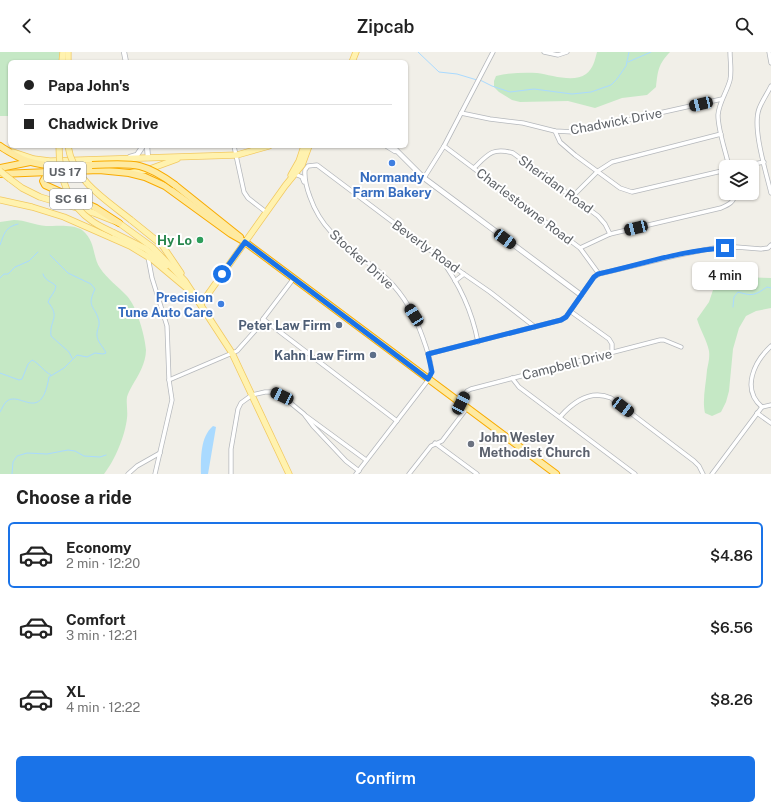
<!DOCTYPE html>
<meta charset="utf-8">
<style>
:root{--surface:#fff;--page:#f6f6f6;--text:#222;--muted:#767676;--line:#e0e0e0;--accent:#1a73e8}
body{margin:0;font-family:"Public Sans",sans-serif;background:var(--page);color:var(--text);height:100vh;display:flex;flex-direction:column;font-size:15px;white-space:nowrap}
*{box-sizing:border-box;margin:0}
p{font-size:13px;color:var(--muted)}
.icon{flex:none;width:22px;height:22px;fill:none;stroke:currentColor;stroke-width:2;stroke-linecap:round;stroke-linejoin:round}
.map{position:relative;height:422px;overflow:hidden}
.panel{display:flex;flex-direction:column;background:var(--surface);flex:1}
.panel>*{flex:none}
.hud{position:absolute;left:8px;top:8px;width:400px;height:88px;border-radius:6px;box-shadow:0 1px 3px #0004;display:grid;align-content:center;height:88px;padding:0 16px;background:var(--surface)}
.tools{position:absolute;left:719px;top:108px;display:grid;gap:8px}
.tools a{display:grid;place-items:center;width:40px;height:40px;border-radius:6px;background:var(--surface);box-shadow:0 1px 3px #0004;font-size:20px}
.end{position:absolute;width:18px;height:18px;margin:-9px;border:5px solid #1a73e8;background:#fff;box-shadow:0 0 0 2px #fff}
.from{border-radius:50%}
.bubble{position:absolute;height:28px;border-radius:6px;background:var(--surface);box-shadow:0 1px 3px #0004;font-size:13px;font-weight:600;line-height:28px;text-align:center}
.car{position:absolute;width:12px;height:24px;margin:-12px -6px;border-radius:5px;box-shadow:0 0 3px 1px #0007;background:linear-gradient(#222 24%,#8ab4d8 0 40%,#222 0 76%,#8ab4d8 0 86%,#222 0)}
.hud b{display:flex;align-items:center;gap:14px;height:38px;font-size:15px}
.hud b+b{border-top:1px solid var(--line)}
.hud i{width:10px;height:10px;background:var(--text)}
ul{padding:0;list-style:none}
li{display:flex;align-items:center;gap:12px;height:66px;margin:0 8px 6px;padding:0 8px;border:2px solid transparent;border-radius:6px}
li div{flex:1}
li b{display:block;font-size:15px}
li em{font-style:normal;font-weight:600}
li.active{border-color:var(--accent)}
li>.icon{width:36px;height:36px;stroke-width:1.5}
h2{padding:0 16px;font-size:18px;line-height:48px}
.button{display:flex;gap:8px;margin-top:auto;padding:8px 16px}
.button a{flex:1;height:46px;border-radius:6px;background:var(--accent);color:#fff;font-size:16px;font-weight:600;line-height:46px;text-align:center}
header{display:flex;justify-content:space-between;align-items:center;height:52px;padding:0 16px;background:var(--surface);font-size:18px;font-weight:600}
.map>svg:first-child{display:block}
.green{fill:#c5e8c5}
.water{fill:#aadaff}
.lines{fill:none;stroke-linecap:round;stroke-linejoin:round}
.stream{stroke:#aadaff;stroke-width:1}
.minor-casing{stroke:#b5b8bc;stroke-width:5}
.tertiary-casing{stroke:#b5b8bc;stroke-width:6}
.primary-casing{stroke:#f2c960;stroke-width:7}
.trunk-casing{stroke:#f9ab00;stroke-width:8}
.minor{stroke:#fff;stroke-width:3.5}
.tertiary{stroke:#fff;stroke-width:4.5}
.primary{stroke:#fff2af;stroke-width:5.5}
.trunk{stroke:#feeaa1;stroke-width:6}
.primary-bridge-casing{stroke:#f2c960;stroke-width:7;stroke-linecap:butt}
.trunk-bridge-casing{stroke:#f9ab00;stroke-width:8;stroke-linecap:butt}
.primary-bridge{stroke:#fff2af;stroke-width:5.5}
.trunk-bridge{stroke:#feeaa1;stroke-width:6}
.route{stroke:#1a73e8;stroke-width:5}
.shop-dot{fill:#3f7fe0;stroke:#fff;stroke-width:1.5}
.leisure-dot{fill:#2e9e5b;stroke:#fff;stroke-width:1.5}
.service-dot{fill:#5c6f8a;stroke:#fff;stroke-width:1.5}
.worship-dot{fill:#6b7280;stroke:#fff;stroke-width:1.5}
.labels{text-anchor:middle;stroke-width:4;stroke-linejoin:round;paint-order:stroke}
.shield{fill:#fff;stroke:#8f9295;stroke-width:1}
.shield-label{font-size:12px;font-weight:bold;fill:#5f6368}
.street-label{font-size:13px;fill:#5f6368;stroke:#fff}
.shop-label{font-size:13px;font-weight:bold;fill:#366cbe;stroke:#fff}
.leisure-label{font-size:13px;font-weight:bold;fill:#27864d;stroke:#fff;text-anchor:end}
.service-label{font-size:13px;font-weight:bold;fill:#4e5e75;stroke:#fff;text-anchor:end}
.worship-label{font-size:13px;font-weight:bold;fill:#5b616d;stroke:#fff;text-anchor:start}
</style>
<header><svg class="icon" aria-label="back" viewBox="0 0 24 24"><path d="M15 5l-7 7 7 7"/></svg>Zipcab<svg class="icon" aria-label="search" viewBox="0 0 24 24"><circle cx="10" cy="10" r="6"/><path d="M15 15l6 6"/></svg></header>
<div class="map">
<svg width="771" height="422" viewBox="0 0 771 422">
<rect width="100%" height="100%" fill="#f1efe8"/>
<g class="green">
<path d="M0,0H60L63,10H10V64H0Z"/>
<path d="M597,0H670C658,13 658,18 656,35L647,43L622,46L595,56L568,49L520,50L512,48L499,40L494,35V29L496,24C509,21 524,20 537,21C551,23 574,31 586,22C593,17 595,8 597,0Z"/>
<path d="M14,168C25,168 35,173 46,174C56,174 73,172 82,178C96,189 92,204 100,216C107,227 118,234 127,244C137,255 145,284 146,298C146,311 138,324 132,334C130,338 128,341 127,345C126,352 128,359 127,366C125,384 115,408 104,422H0V170Z"/>
<path d="M738,225L771,226V256L756,259L746,264L739,276L733,297L729,339L726,350L721,360L712,364L705,361C702,348 706,332 707,318C708,312 710,306 709,299C707,288 700,278 697,267L709,250L714,235L723,229Z"/>
</g>
<path class="water" d="M213,374L216,375L208,422H201C201,406 200,385 213,374Z"/>
<g class="lines">
<g class="stream">
<path d="M418,0L439,20L457,22L477,28"/>
<path d="M628,10L651,0"/>
<path d="M480,28L492,34L510,40L534,37L572,42L591,40L611,33L617,27L626,14L629,0"/>
<path d="M0,193C4,182 5,175 18,172"/>
<path d="M43,222C45,229 51,229 56,234C55,241 50,244 48,250C61,266 49,268 51,284L69,300L72,306"/>
<path d="M0,226L4,222H8L15,215L29,209L38,200"/>
<path d="M733,255L734,245L738,240C752,244 754,244 767,235L771,236"/>
<path d="M0,321L19,328L22,327L28,312L32,308C39,311 43,319 51,323"/>
<path d="M0,360C2,357 4,351 7,349C21,339 41,372 49,325L64,316L77,303L87,305L95,301L103,302L106,301C103,294 96,289 97,281C97,277 100,274 99,269C95,253 86,256 95,237L91,232L68,221L50,203"/>
<path d="M12,422L13,410L17,404L27,401L47,402L68,398L75,399L84,404L100,405L106,403"/>
</g>
<g class="minor-casing">
<g id="minor">
<path d="M544,0L558,3L567,0"/>
<path d="M769,0L771,11"/>
<path d="M771,34C767,42 762,49 759,57C752,76 766,120 771,141"/>
<path d="M461,61L490,67L523,71L555,79L574,80L722,47"/>
<path d="M555,79L560,90L575,103L620,136L632,140L726,118"/>
<path d="M234,94L244,140L248,146L266,160"/>
<path d="M444,94L580,196L599,222"/>
<path d="M729,115C726,100 718,79 718,63C719,50 727,40 730,28C732,19 730,9 730,0"/>
<path d="M739,115L764,110"/>
<path d="M474,116C488,102 493,95 513,101L598,164L605,172L610,182"/>
<path d="M295,122L302,125L304,130"/>
<path d="M424,126L444,94L493,0"/>
<path d="M573,144L598,119L612,110L721,82"/>
<path d="M580,196L610,182L721,156C728,153 735,150 735,141"/>
<path d="M148,205L152,226L167,274L169,328L172,348L155,422"/>
<path d="M440,206C459,231 472,259 478,290"/>
<path d="M455,229L464,222"/>
<path d="M570,259L609,287L612,292V300"/>
<path d="M263,267L397,369"/>
<path d="M771,294C754,310 741,337 762,355L771,353"/>
<path d="M428,302L561,268L566,265L594,225L599,222L674,204L714,196L736,195L761,197L768,196L771,193"/>
<path d="M512,326L519,335L635,422"/>
<path d="M169,328L237,299L262,271L263,267L294,226"/>
<path d="M461,351L467,339L471,337L660,288H664L681,295"/>
<path d="M757,361L771,371"/>
<path d="M306,364L366,408"/>
<path d="M560,365C573,350 590,337 611,346L694,409L699,414L703,422"/>
<path d="M435,391L477,422"/>
<path d="M128,422L137,414L160,401"/>
<path d="M231,422V397L238,357L241,351L252,343L265,340H272L282,344L304,362L313,374L346,409L359,419"/>
<path d="M356,422L429,327C434,317 429,305 426,295C418,271 410,252 393,233C364,201 326,191 310,145C307,137 304,128 305,118L308,114L317,113L438,204L490,240L535,275"/>
<path d="M409,422L431,394L442,389L467,356"/>
<path d="M712,422L762,355"/>
</g>
</g>
<g class="tertiary-casing">
<g id="tertiary">
<path d="M124,0L126,10"/>
<path d="M147,94L148,106"/>
<path d="M387,94L395,99"/>
<path d="M392,94L424,126L581,243"/>
<path d="M130,105L137,103L143,94"/>
</g>
</g>
<g class="primary-casing">
<g id="primary">
<path d="M68,0V10"/>
<path d="M62,10L63,0"/>
<path d="M352,10L356,0"/>
<path d="M13,100L34,107L50,109L237,103L269,94"/>
<path d="M130,121L147,118L177,107"/>
<path d="M291,123L299,109L304,94"/>
<path d="M10,127L22,136L40,145L94,161L119,171L152,195L185,229L232,301L289,422"/>
<path d="M0,148L32,155L64,165L130,194L153,208L190,239"/>
<path d="M131,168L162,193L181,221"/>
<path d="M114,181L146,197L166,214"/>
<path d="M201,252L285,134L302,113L309,94"/>
</g>
</g>
<g class="trunk-casing">
<g id="trunk">
<path d="M0,94C7,99 15,103 22,107C43,116 70,113 92,113"/>
<path d="M0,116L30,110"/>
<path d="M48,121L43,129L45,133L96,156L119,171"/>
<path d="M0,122L99,118L129,121L145,125L165,134L231,182L245,190L556,422"/>
<path d="M175,133L240,185"/>
</g>
</g>
<use href="#minor" class="minor"/>
<use href="#tertiary" class="tertiary"/>
<use href="#primary" class="primary"/>
<use href="#trunk" class="trunk"/>
<g class="primary-bridge-casing">
<g id="primary-bridge">
<path d="M59,94C59,123 67,152 92,169C98,174 107,177 114,181"/>
<path d="M68,94C73,128 106,148 131,168"/>
<path d="M0,119L10,127"/>
</g>
</g>
<g class="trunk-bridge-casing">
<path id="trunk-bridge" d="M92,113C132,112 141,108 175,133"/>
</g>
<use href="#primary-bridge" class="primary-bridge"/>
<use href="#trunk-bridge" class="trunk-bridge"/>
</g>
<g class="lines">
<path class="route" d="M222,222L245,190L428,327L432,320L428,302L561,268L566,265L594,225L598,222C640,213 682,198 725,196"/>
</g>
<g class="shop-dot">
<circle cx="392" cy="111" r="4"/>
<circle cx="221" cy="252" r="4"/>
</g>
<circle class="leisure-dot" cx="200" cy="188" r="4"/>
<g class="service-dot">
<circle cx="339" cy="273" r="4"/>
<circle cx="373" cy="303" r="4"/>
</g>
<circle class="worship-dot" cx="471" cy="392" r="4"/>
<g class="labels">
<g class="shield">
<rect x="44" y="110" width="42" height="20" rx="3"/>
<rect x="50" y="137" width="42" height="20" rx="3"/>
</g>
<g class="shield-label">
<text x="65" y="124">US 17</text>
<text x="71" y="151">SC 61</text>
</g>
<g class="street-label">
<text transform="translate(616 69) rotate(-11)" y="5">Chadwick Drive</text>
<text transform="translate(556 132) rotate(36)" y="5">Sheridan Road</text>
<text transform="translate(525 154) rotate(37)" y="5">Charlestowne Road</text>
<text transform="translate(426 194) rotate(36)" y="5">Beverly Road</text>
<text transform="translate(362 207) rotate(42)" y="5">Stocker Drive</text>
<text transform="translate(567 312) rotate(-14)" y="5">Campbell Drive</text>
</g>
<g class="shop-label">
<text x="392" y="130">Normandy<tspan x="392" dy="15">Farm Bakery</tspan></text>
<text x="213" y="250" text-anchor="end">Precision<tspan x="213" dy="15">Tune Auto Care</tspan></text>
</g>
<g class="leisure-label">
<text x="192" y="193">Hy Lo</text>
</g>
<g class="service-label">
<text x="331" y="278">Peter Law Firm</text>
<text x="365" y="308">Kahn Law Firm</text>
</g>
<g class="worship-label">
<text x="479" y="390">John Wesley<tspan x="479" dy="15">Methodist Church</tspan></text>
</g>
</g>
</svg>
<div class="tools">
<a><svg class="icon" aria-label="layers" viewBox="0 0 24 24"><path d="M12 4l9 5-9 5-9-5zM3 14l9 5 9-5"/></svg></a>
</div>
<i class="end from" style="left:222px;top:222px"></i>
<i class="end" style="left:725px;top:196px"></i>
<div class="bubble" style="left:692px;top:210px;width:66px">4 min</div>
<i class="car" style="left:701px;top:52px;rotate:257deg"></i>
<i class="car" style="left:636px;top:176px;rotate:256deg"></i>
<i class="car" style="left:505px;top:187px;rotate:127deg"></i>
<i class="car" style="left:414px;top:263px;rotate:327deg"></i>
<i class="car" style="left:282px;top:344px;rotate:295deg"></i>
<i class="car" style="left:461px;top:351px;rotate:27deg"></i>
<i class="car" style="left:623px;top:355px;rotate:127deg"></i>
<div class="hud">
<b><i class="from"></i>Papa John's</b>
<b><i></i>Chadwick Drive</b>
</div>
</div>
<section class="panel">
<h2>Choose a ride</h2>
<ul>
<li class="active"><svg class="icon" aria-label="car" viewBox="0 0 24 24"><path d="M5 17H2v-5l4-1 3-4h7l3 4 3 1v5h-3M9 17h6M6 11h13"/><circle cx="7" cy="17" r="2"/><circle cx="17" cy="17" r="2"/></svg><div><b>Economy</b><p>2 min · 12:20</p></div><em>$4.86</em></li>
<li><svg class="icon" aria-label="car" viewBox="0 0 24 24"><path d="M5 17H2v-5l4-1 3-4h7l3 4 3 1v5h-3M9 17h6M6 11h13"/><circle cx="7" cy="17" r="2"/><circle cx="17" cy="17" r="2"/></svg><div><b>Comfort</b><p>3 min · 12:21</p></div><em>$6.56</em></li>
<li><svg class="icon" aria-label="car" viewBox="0 0 24 24"><path d="M5 17H2v-5l4-1 3-4h7l3 4 3 1v5h-3M9 17h6M6 11h13"/><circle cx="7" cy="17" r="2"/><circle cx="17" cy="17" r="2"/></svg><div><b>XL</b><p>4 min · 12:22</p></div><em>$8.26</em></li>
</ul>
<div class="button"><a>Confirm</a></div>
</section>
